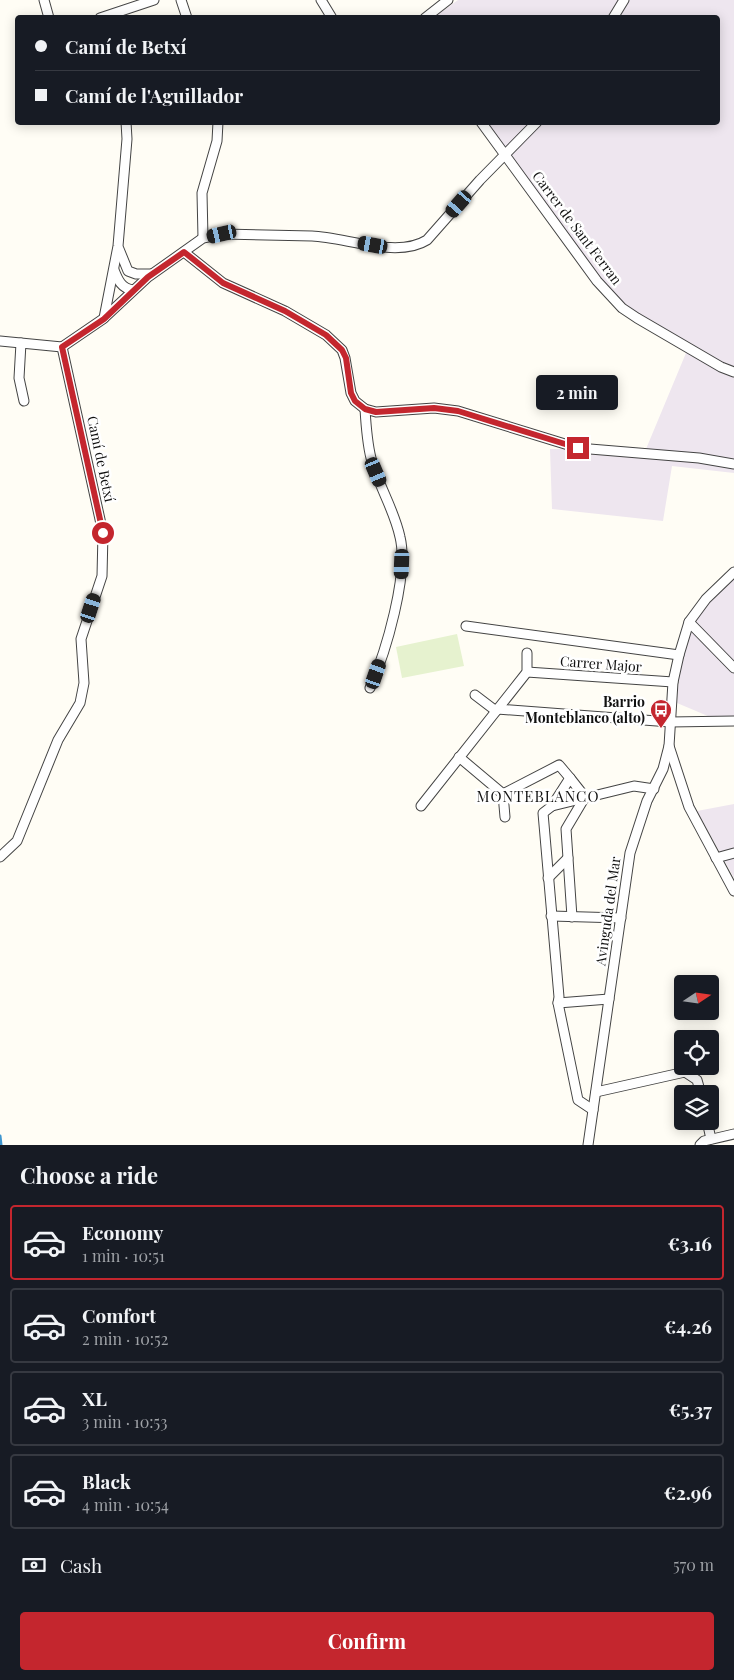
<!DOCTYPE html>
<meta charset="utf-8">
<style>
:root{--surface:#171b24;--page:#20242c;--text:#f1f3f6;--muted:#9ea1a6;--line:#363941;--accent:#c4262e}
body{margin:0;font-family:"Playfair Display",serif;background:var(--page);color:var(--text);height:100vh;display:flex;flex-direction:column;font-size:19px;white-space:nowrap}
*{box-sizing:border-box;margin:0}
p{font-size:16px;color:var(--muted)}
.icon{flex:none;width:28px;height:28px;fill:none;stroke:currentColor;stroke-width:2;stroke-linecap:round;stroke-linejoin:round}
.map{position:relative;height:1145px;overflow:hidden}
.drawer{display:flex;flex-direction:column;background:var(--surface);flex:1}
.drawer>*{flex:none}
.top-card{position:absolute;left:15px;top:15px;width:705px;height:110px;border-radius:5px;box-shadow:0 2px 12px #0003;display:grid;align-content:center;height:110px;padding:0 20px;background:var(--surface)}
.needle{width:32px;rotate:77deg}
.tools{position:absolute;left:674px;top:975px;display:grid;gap:10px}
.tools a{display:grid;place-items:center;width:45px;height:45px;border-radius:5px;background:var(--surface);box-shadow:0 2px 12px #0003;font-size:25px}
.end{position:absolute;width:22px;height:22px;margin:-11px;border:6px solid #c4262e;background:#fff;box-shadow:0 0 0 2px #fff}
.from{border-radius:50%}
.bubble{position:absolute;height:35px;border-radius:5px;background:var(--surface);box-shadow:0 2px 12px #0003;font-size:16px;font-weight:700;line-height:35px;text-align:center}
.car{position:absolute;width:15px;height:30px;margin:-15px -8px;border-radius:6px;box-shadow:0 0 4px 1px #0007;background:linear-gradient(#222 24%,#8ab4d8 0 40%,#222 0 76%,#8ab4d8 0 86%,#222 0)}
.top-card b{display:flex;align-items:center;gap:18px;height:48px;font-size:19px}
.top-card b+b{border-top:1px solid var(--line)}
.top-card i{width:12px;height:12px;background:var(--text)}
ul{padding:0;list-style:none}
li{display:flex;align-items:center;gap:15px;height:75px;margin:0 10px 8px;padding:0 10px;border:2px solid var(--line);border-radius:5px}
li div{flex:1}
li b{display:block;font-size:19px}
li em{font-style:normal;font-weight:700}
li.current{border-color:var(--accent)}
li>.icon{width:45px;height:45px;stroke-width:1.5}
h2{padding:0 20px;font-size:22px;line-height:60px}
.pay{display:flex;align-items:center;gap:12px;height:55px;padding:0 20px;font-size:19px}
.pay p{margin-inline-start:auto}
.button{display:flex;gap:10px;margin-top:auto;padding:10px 20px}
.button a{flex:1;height:58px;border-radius:5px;background:var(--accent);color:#fff;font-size:20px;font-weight:700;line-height:58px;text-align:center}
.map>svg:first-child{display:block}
.industrial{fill:#eee6ef}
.pitch{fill:#e6f2cf}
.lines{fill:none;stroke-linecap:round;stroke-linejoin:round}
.stream{stroke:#3f96cf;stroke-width:3}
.street-casing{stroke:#444;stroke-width:11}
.street{stroke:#fff;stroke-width:9}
.route{stroke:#c4262e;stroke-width:6}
.labels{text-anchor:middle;stroke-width:5;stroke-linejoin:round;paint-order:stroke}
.street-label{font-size:14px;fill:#111;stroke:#fff}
.poi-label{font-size:14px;font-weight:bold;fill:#111;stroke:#fff;text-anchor:end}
.neighbourhood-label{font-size:15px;letter-spacing:1px;fill:#111;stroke:#fff}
</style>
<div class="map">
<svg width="734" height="1145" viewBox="0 0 734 1145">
<rect width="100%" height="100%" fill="#fffdf5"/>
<g class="industrial">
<path d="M458,0H734V473L672,466L663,521L552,509L550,449H646L686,353L617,303L483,123L718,122V18H433Z"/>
<path d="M734,566V720L715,719L677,703L683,624L694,607Z"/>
<path d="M734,804V878L697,811Z"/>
</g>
<path class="pitch" d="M457,634L464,666L402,678L396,647Z"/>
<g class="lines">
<path class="stream" d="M0,1136L1,1145"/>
<g class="street-casing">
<g id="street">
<path d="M44,0L49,18"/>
<path d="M181,0L187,18"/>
<path d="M321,0L332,18"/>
<path d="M100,18L154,0"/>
<path d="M425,18L448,0"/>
<path d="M613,18L624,0"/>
<path d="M481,122L597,281L622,308L637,318L721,367L734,372"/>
<path d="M203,238L202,193L217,141L218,122"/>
<path d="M119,249L128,271L136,274H151"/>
<path d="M184,252L223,283L285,311L326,335L342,350L345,358L351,393L355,401L365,409L376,412L434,408L458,411L578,448L699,458L734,464"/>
<path d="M114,270C118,280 121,288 133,290"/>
<path d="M104,318L118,246L127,139L126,122"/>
<path d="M0,341L62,347"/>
<path d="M21,343L19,378L24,401"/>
<path d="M62,347L103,319L148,277L203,238L223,234L312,236C345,237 397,259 427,240L480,180L537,122"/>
<path d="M365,409C366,426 367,442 371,458C378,485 394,509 400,537C409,574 386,652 370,688"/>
<path d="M689,622L734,668"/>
<path d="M466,626L679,655"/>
<path d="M527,672L673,682"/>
<path d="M475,695L496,711"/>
<path d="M497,709L670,722L734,721"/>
<path d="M669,746L689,807L734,891"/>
<path d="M459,757L503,794L559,765L570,778"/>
<path d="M503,794L505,817"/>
<path d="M585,797L570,778L552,806L634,786L654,789"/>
<path d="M421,806L527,672V653"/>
<path d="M552,806L543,813L559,997L558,1003L578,1100L593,1110"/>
<path d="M0,857L17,841L58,740L80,703L84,683L81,639L102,576L103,533L62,347"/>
<path d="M716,858L734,853"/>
<path d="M548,878L568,858"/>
<path d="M551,916L621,918"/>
<path d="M572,917L566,829L585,797"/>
<path d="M558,1003L609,999"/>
<path d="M596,1092L685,1072L697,1080L701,1094"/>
<path d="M707,1121L711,1139"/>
<path d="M588,1145L630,853L647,801L663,769L669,746L673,682L679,655L689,622L706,599L734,572"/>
<path d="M700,1145L704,1141L734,1134"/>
</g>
</g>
<use href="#street" class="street"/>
</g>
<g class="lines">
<path class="route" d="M103,533L62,347L104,319L148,277L184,252L223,283L285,311L326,335L342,350L346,358L351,393L355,401L365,409L376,412L434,408L458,411L578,448"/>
</g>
<defs>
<g id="bus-pin" transform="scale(1.125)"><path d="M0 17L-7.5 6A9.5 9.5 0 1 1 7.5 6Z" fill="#c4262e" stroke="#fff"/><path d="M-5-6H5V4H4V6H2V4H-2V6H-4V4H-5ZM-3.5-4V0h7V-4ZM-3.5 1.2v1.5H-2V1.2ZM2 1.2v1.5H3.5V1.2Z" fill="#fff"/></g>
</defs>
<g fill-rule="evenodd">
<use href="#bus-pin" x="661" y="710"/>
</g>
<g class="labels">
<g class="street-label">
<text transform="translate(577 228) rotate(53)" y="5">Carrer de Sant Ferran</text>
<text transform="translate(101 459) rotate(78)" y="5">Camí de Betxí</text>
<text transform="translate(601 664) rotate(4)" y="5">Carrer Major</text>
<text transform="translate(608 911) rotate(-82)" y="5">Avinguda del Mar</text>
</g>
<g class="poi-label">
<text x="645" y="707">Barrio<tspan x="645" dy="16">Monteblanco (alto)</tspan></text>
</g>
<g class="neighbourhood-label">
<text x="538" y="802">MONTEBLANCO</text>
</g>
</g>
</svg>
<div class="tools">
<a><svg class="needle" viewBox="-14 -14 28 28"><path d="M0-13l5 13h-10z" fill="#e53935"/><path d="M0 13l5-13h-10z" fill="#9ea1a6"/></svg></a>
<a><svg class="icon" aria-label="locate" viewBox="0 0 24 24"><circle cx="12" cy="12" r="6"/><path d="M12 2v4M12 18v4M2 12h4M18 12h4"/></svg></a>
<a><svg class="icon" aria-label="layers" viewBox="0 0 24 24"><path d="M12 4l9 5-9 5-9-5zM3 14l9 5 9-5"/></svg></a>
</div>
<i class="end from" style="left:103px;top:533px"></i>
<i class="end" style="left:578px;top:448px"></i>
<div class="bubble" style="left:536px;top:375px;width:82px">2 min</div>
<i class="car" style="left:459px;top:204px;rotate:221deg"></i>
<i class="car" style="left:222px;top:234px;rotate:257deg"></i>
<i class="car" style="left:373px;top:245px;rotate:280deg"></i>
<i class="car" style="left:376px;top:472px;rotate:157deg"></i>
<i class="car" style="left:402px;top:564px;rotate:182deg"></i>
<i class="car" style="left:91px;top:608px;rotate:18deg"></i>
<i class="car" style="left:376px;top:674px;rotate:19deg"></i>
<div class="top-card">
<b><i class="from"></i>Camí de Betxí</b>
<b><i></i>Camí de l'Aguillador</b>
</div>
</div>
<section class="drawer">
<h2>Choose a ride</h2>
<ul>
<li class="current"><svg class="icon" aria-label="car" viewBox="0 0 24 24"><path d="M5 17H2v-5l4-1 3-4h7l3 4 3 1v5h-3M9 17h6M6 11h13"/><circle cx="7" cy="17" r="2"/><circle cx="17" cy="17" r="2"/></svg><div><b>Economy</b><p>1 min · 10:51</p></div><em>€3.16</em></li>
<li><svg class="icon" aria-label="car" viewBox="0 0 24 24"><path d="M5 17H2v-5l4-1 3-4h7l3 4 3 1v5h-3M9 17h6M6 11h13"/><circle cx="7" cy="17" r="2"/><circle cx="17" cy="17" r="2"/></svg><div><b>Comfort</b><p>2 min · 10:52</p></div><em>€4.26</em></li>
<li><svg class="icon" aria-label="car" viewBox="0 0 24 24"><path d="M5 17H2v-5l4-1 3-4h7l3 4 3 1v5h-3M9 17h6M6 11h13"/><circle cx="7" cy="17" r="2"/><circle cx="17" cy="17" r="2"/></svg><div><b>XL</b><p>3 min · 10:53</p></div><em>€5.37</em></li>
<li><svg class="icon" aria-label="car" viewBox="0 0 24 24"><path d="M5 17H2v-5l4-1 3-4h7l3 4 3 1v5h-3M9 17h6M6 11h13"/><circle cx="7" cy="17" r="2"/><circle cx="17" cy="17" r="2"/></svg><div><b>Black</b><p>4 min · 10:54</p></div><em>€2.96</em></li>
</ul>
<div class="pay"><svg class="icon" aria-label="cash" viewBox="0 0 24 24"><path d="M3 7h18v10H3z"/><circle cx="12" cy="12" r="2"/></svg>Cash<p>570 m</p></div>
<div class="button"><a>Confirm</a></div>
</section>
